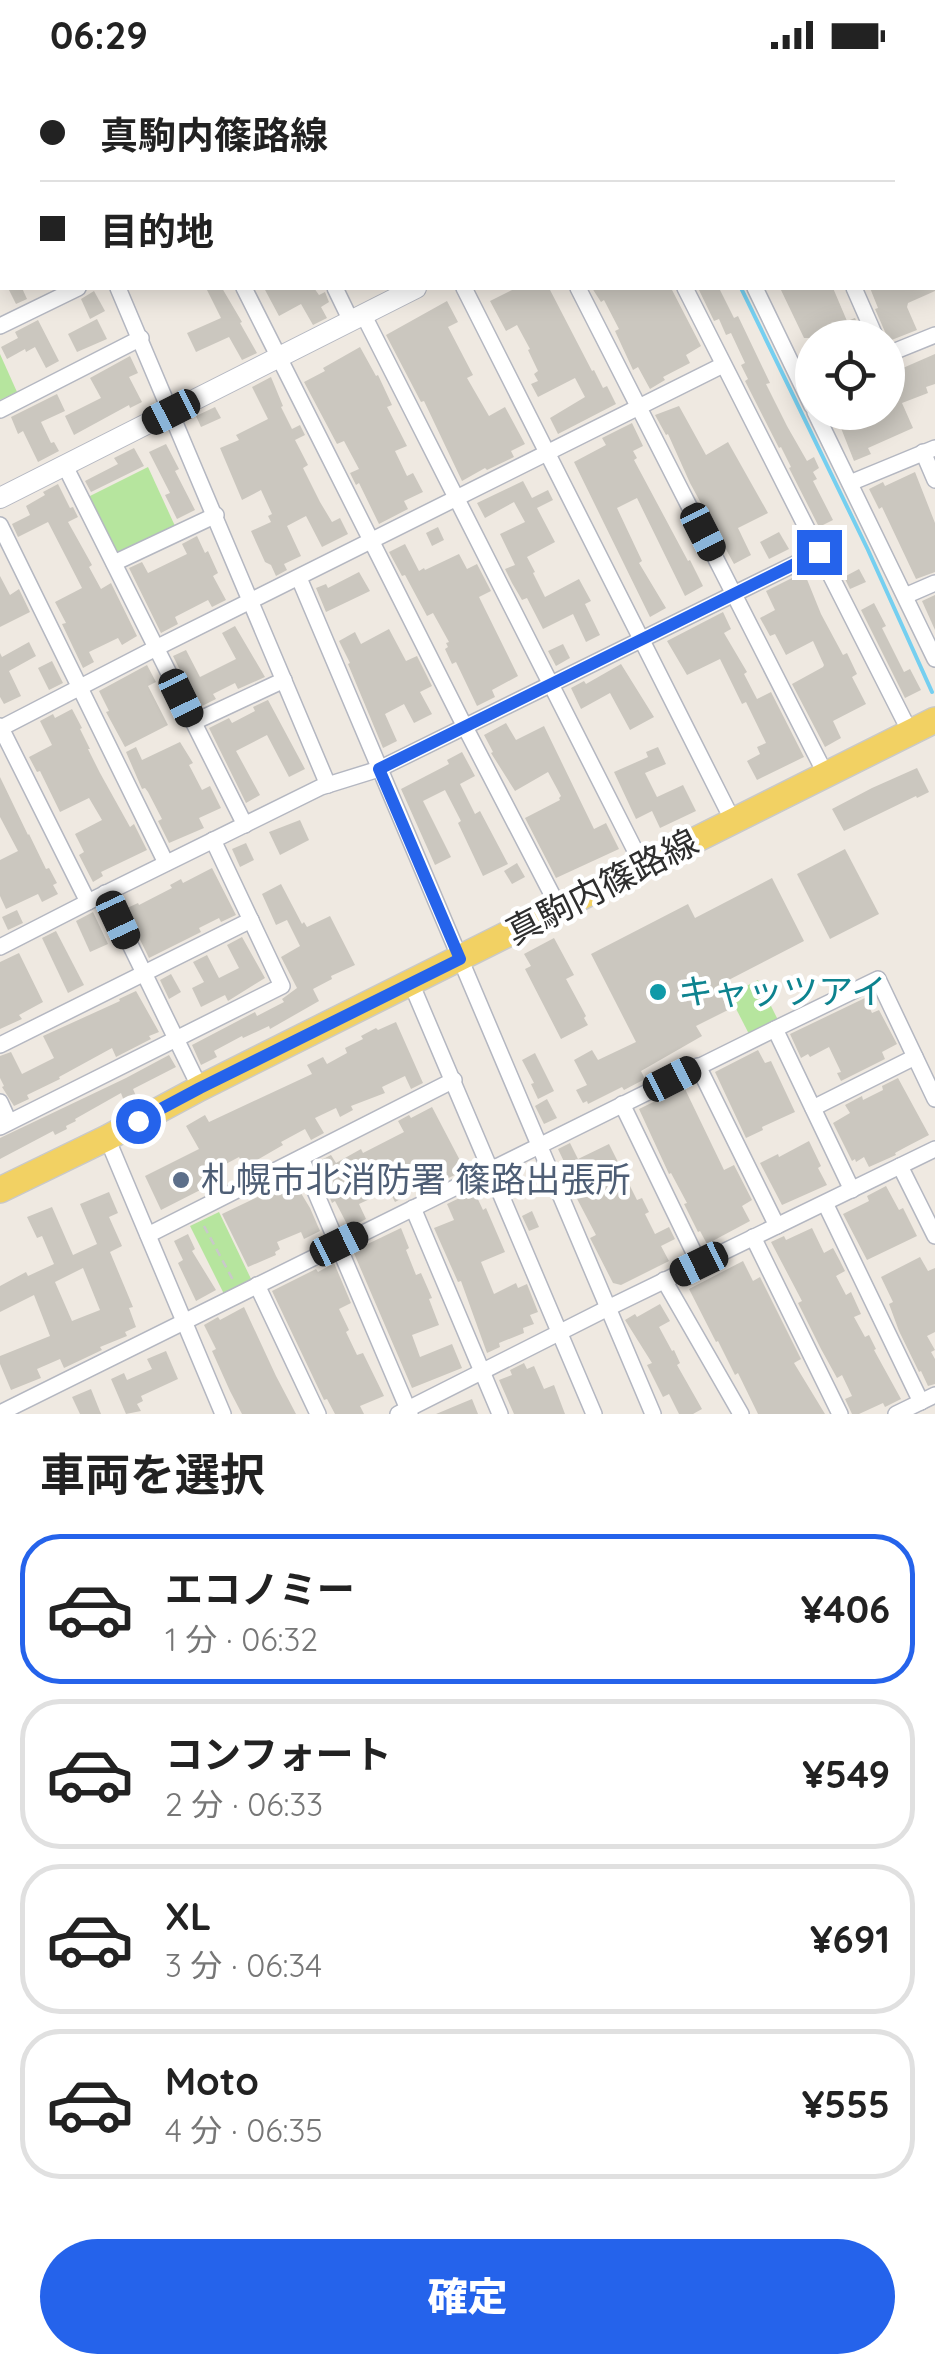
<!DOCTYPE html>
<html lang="ja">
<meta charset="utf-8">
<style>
:root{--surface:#fff;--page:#f6f6f6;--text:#222;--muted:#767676;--line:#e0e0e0;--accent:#2563eb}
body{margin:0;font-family:Quicksand,"Noto Sans JP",sans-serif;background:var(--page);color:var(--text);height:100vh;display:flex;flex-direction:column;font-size:38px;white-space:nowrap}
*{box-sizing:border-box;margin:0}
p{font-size:32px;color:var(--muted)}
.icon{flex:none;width:55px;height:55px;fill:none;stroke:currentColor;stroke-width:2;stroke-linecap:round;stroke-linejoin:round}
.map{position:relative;height:1344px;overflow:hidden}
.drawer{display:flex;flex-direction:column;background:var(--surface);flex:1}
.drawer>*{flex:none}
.guide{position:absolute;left:0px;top:0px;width:935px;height:220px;box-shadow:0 5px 25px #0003;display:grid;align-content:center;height:220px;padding:0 40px;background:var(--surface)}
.fabs{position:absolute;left:795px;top:250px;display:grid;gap:20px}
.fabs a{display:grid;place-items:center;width:110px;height:110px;border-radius:50%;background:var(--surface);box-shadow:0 5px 25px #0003;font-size:50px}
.end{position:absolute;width:45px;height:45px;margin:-22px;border:12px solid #2563eb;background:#fff;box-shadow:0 0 0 5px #fff}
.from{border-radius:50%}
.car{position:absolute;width:30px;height:60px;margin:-30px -15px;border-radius:12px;box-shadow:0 0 8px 2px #0007;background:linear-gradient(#222 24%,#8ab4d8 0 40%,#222 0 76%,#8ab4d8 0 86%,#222 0)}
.guide b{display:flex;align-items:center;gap:35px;height:95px;font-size:38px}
.guide b+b{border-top:2px solid var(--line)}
.guide i{width:25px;height:25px;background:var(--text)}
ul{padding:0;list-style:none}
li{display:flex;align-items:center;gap:30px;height:150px;margin:0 20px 15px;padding:0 20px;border:5px solid var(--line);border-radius:40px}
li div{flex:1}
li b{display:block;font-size:38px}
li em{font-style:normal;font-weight:800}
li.selected{border-color:var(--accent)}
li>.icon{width:90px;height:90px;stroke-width:1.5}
h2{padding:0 40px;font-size:45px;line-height:120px}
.cta{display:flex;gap:20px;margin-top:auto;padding:20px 40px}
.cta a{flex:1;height:115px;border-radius:60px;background:var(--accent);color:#fff;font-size:40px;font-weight:800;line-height:115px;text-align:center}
.status{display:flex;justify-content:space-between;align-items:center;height:70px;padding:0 50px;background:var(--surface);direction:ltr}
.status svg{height:28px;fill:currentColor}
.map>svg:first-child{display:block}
.green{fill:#b6e59e}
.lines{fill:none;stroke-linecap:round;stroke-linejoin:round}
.stream{stroke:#75cff0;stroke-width:4}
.building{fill:#cbc7bf;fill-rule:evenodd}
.minor-casing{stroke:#b4b7c1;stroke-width:18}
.tertiary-casing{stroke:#b4b7c1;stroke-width:22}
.primary-casing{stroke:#c9c9c9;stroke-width:28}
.path{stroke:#c9c9c9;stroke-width:2.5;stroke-dasharray:8 5;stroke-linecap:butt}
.minor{stroke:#fff;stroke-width:15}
.tertiary{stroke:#fff;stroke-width:20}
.primary{stroke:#f2d163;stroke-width:25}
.rail{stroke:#a3a6b8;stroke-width:4}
.route{stroke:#2563eb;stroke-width:12}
.culture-dot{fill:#0f9aa8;stroke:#fff;stroke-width:4}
.service-dot{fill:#5c6f8a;stroke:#fff;stroke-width:4}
.labels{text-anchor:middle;stroke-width:9;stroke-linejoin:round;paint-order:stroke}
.street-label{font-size:35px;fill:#2e2e2e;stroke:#fff}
.culture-label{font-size:35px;fill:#0d838f;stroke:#fff;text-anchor:start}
.service-label{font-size:35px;fill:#4e5e75;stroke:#fff;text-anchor:start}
</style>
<div class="status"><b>06:29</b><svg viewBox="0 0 49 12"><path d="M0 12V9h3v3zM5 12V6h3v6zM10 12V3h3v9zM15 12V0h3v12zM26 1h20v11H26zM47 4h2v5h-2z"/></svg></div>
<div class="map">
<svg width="935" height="1344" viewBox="0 0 935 1344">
<rect width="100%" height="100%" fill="#efe9e1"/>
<g class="green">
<path d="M0,284L17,322L0,330Z"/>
<path d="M148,397L175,456L124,482L114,481L88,427Z"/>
<path d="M758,910L778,950L749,964L729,925Z"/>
<path d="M219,1142L252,1211L224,1224L190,1156Z"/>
</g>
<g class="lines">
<g class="stream">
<path d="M638,0L639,2"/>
<path d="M741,218L868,480L932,622"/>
</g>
</g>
<g class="building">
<path d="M8,218H22L27,229L16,234Z"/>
<path d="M206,218H222L242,252L240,253L257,283L242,290L229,267L196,282L187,263L221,248Z"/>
<path d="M264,218H314L319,225L325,222L329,232L321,237L327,248L313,255L301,234L279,246Z"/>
<path d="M516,218H549L592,301L594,300L603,318L607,316L616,334L558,364L550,348L585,327L575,308L538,327L531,314L538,311L534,304L538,301L528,280L530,279L517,255L506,261L490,231Z"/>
<path d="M592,218H671L701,276L686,285L690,293L663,307L665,310L650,319L638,297L633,300L615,261L619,259L604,230L601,232Z"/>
<path d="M698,218H719L734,248L738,246L770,313L766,314L787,356L807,391L814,387L819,398L813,402L817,409L813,411L833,450L819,457L789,398L791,397L781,377L779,378L745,311L748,309L741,295L745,293L731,263L726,265L719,249L714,251Z"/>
<path d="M780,218H833L847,251L855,248L864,268H804Z"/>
<path d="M870,218H935V221L908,233L907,237L917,260L889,271L875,239L878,238Z"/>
<path d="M94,221L105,241L90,249L81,229Z"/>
<path d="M447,231L458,252L448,257L473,305L467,308L489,346L505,337L525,374L511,381L514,387L487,400L485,398L462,411L424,331L421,332L386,265Z"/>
<path d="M97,249L107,269L77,282L68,264Z"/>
<path d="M38,250L59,291L46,298L35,277L26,282L25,279L7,289L1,277L18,268L15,262Z"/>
<path d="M360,277L376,306L378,305L392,335L387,337L407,376L395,381L407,406L413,403L423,422L404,431L408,439L379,454L359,413L356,415L350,403L359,399L344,371L337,374L304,312L325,301L323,298Z"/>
<path d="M935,284V314L926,317L928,323L902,333L913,358L868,378L871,384L854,391L837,348L849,342H888V308L898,304L896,301Z"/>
<path d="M130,286L138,303L129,307L142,332L130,338L129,335L74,365L65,346L101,328L90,308Z"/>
<path d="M271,307L283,336L281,337L292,359L300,355L305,365L295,370L308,395L303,398L320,432L332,452L340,448L348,464L322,477L306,446L287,456L301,486L284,494L287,500L276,506L271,495L265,492L251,461L271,452L268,446L272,444L261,420L242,430L220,378L239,370L236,365L268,349L252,317Z"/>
<path d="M57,324L65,341L41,352L51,373L54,372L59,381L38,392L23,361L18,364L11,347Z"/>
<path d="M679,336L706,385L728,372L768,443L738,458L751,485L734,494L690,413L668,364L666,365L655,345Z"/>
<path d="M215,337L221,348L201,357L196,346Z"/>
<path d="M632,353L643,376L633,381L637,388L634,390L688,491L690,490L703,516L685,526L637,428L617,438L642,491L639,493L666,538L650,547L574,392L606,375L602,368Z"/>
<path d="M166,374L179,399L175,401L195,440L177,449L165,425L170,423L149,382Z"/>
<path d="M134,378L144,396L91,422L85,411L118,394L114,388Z"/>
<path d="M915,402L935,453V502L916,509L882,437L879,439L869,419L883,412L885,416Z"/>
<path d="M523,411L532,428L548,420L553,430L537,438L555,472L527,487L535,502L533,503L545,527L579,509L591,531L585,534L600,565L586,572L573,544L543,559L527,528L522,530L512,513L505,499L515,495L500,464L525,452L514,432L485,448L477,433Z"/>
<path d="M58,414L70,438L73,437L78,447L68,452L92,495L89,497L101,519L111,513L137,566L122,575L118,568L89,582L94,592L83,598L62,554L66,553L55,532L82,518L48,452L18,467L12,454L30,445L26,436L45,425L43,422Z"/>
<path d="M438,457L444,470L432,476L426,463Z"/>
<path d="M779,462L789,479L769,489L760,472Z"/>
<path d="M197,466L205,483L208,481L218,503L213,506L226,530L212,537L208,530L175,547L178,554L161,563L129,498L142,492L148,503L187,484L182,474Z"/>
<path d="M405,474L419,501L424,498L425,500L459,484L467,499L477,494L491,521L479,527L518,606L492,620L495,627L477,636L456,592L452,594L445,579L448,577L446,573L449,572L433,543L427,546L405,505L402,506L389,482Z"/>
<path d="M859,499L866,512L850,519L844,507Z"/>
<path d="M359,502L370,521L326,542L316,518L326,514L328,518Z"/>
<path d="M804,502L821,544L843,585L847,583L857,604L852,607L866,634L833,651L841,668L825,677L792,614L823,597L824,595L813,571L786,585L775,564L770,566L760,548L775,540L766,521Z"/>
<path d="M0,506L10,525L19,519L30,542L0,557Z"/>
<path d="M935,525V560L922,531Z"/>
<path d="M874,533L886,556L882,558L904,602L910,599L921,620L905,628L861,540Z"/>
<path d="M723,542L731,559L724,563L747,602L744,604L757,629L771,622L804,687L757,710L747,691L760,684L757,677L766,673L746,632L742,634L720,589L687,605L667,571Z"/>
<path d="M235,556L265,607L238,619L235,613L213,624L216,629L202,636L199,631L196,632L173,586L186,580L200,607L236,589L222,563Z"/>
<path d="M389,559L406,591L417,586L432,616L420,622L432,644L414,653L404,634L385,644L397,671L383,678L348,594L350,593L339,571L355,562L361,574Z"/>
<path d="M29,572L36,586L9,601L21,626L4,634L0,627V583L2,587Z"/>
<path d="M563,574L570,588L556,596L548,581Z"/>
<path d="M52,591L63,613L49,620L38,598Z"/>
<path d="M621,594L654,647L630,660L610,623L581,639L571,618L584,611L586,614Z"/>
<path d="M147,595L156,612L148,616L168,655L125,677L106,642L109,641L99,621Z"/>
<path d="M272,628L268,630L305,699L289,707L267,665L236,681L260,725L246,733L209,658L229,648L232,653L255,641L253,637Z"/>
<path d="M72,639L82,658L80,659L90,679H88L100,703L130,757L134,754L147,780L101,802L103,806L93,812L79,785L84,782L75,764L102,750L89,728L60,742L40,701L37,702L29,687L52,675L40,651L53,644L55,648Z"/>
<path d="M506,653L516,670L544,656L594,759L606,753L619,779L556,808L525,748L560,730L559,728L561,726L548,702L515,721L491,683L493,682L484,665Z"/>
<path d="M180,672L193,693L189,695L202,720L210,716L221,738L199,748L204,758L169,773L158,751L162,749L148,722L145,718L142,719L126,682L136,677L142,690Z"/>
<path d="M658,677L666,694L645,703L657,727L683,715L696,741L660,758L652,741L636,749L614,702L648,687L646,682Z"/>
<path d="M462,682L475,706L460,714L475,744L480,741L508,794L483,806L458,753L461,751L445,720L423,731L451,787L435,795L401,719L449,694L447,690Z"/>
<path d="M917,698L929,722L917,728L916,726L844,761L832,739L872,718Z"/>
<path d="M0,707L28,765L29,764L46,799L49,798L57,813L53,815L58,824L42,832L38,824L6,839L0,826V790L18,781L0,747Z"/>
<path d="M300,750L309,770L280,785L269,762Z"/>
<path d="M246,773L254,790L240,797L232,779Z"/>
<path d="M845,779L879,844L830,869L797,804Z"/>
<path d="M517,793L525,807L512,814L504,801Z"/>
<path d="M212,798L236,845L221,852L219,848L199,858L201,862L149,888L125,839L138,833L139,835L172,818L170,815L181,809L183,813Z"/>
<path d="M772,808L804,871L717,916L728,940L696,956L702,966L641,1001L645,1009L624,1020L622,1017L588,1034L587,1031L583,1033L576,1020L587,1015L574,990L592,980L598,990L636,972L591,884L688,834L695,848Z"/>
<path d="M281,814L302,854L304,852L307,857L330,846L355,895L331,906L332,909L313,919L319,931L270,959L269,956L243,968L242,966L214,981L217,987L201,995L192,975L255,942L257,946L284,932L282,929L297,918L281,887L300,876L287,850L276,855L262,824Z"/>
<path d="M17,840L23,853L8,860L2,847Z"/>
<path d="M93,842L108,874L90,882L76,851Z"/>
<path d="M56,861L84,915L68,923L42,868Z"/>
<path d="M242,867L265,908L228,931L225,925L201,937L192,918L204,912L193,892L207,885L219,908L239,898L227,875Z"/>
<path d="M554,868L574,905L566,909L586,946L584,948L588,955L561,969L525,899L531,896L524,884Z"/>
<path d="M19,883L43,932L19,945L22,949L0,959V892Z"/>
<path d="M171,904L181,922L169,929L160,910Z"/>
<path d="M136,921L159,962L149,966L151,969L116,987L112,978L59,1007L60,1009L27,1025L29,1029L14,1036L2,1017L4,1016L0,1008V986L11,982L22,1004L54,988L43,966L120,931L119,929Z"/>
<path d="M865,928L872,943L879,940L897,974L882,982L885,989L841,1011L837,1003L841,1002L829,977L810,987L808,984L801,988L790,964Z"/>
<path d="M396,952L423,1013L411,1019L405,1006L382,1017L385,1023L351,1036L353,1040L340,1047L336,1038L315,1048L324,1063L311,1070L305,1059L281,1072L283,1075L245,1097L239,1087L207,1104L212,1114L161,1140L145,1106L199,1079L186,1056L205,1045L209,1052L312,1004L307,995L323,987L327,994L347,983L345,978L363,969L361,966L376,958L378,960Z"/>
<path d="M758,980L765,993L771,991L795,1042L762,1057L763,1060L746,1068L715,1002Z"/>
<path d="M535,983L554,1021L538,1029L531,1014L534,1013L522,990Z"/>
<path d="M169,985L176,997L133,1019L136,1026L124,1031L121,1023L75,1049L76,1051L66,1056L67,1059L55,1065L53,1061L0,1089V1068L126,1008Z"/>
<path d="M898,1008L929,1065L904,1078L895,1083L896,1085L869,1097L864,1087L856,1092L855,1089L852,1091L833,1053L850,1043L845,1035L862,1026L863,1030L883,1020L882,1016Z"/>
<path d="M684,1017L724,1100L734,1095L752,1130L742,1136L750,1151L707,1174L700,1161L698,1162L684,1134L687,1133L671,1103L669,1104L639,1039Z"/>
<path d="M547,1029L557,1048L544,1054L535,1036Z"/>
<path d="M432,1037L465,1100L430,1117L425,1106L404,1117L408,1125L395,1132L389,1120L359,1134L366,1149L349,1158L335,1131L332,1133L316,1095L320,1093L319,1091L331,1085L336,1093L361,1079L363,1083L404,1062L398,1051L409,1045L411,1048Z"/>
<path d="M809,1071L821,1096L818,1098L827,1115L782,1135L760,1093L778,1084L779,1087Z"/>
<path d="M570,1073L578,1089L609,1074L637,1130L642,1128L649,1142L645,1144L655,1164L669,1157L675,1169L661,1176L669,1191L621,1215L613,1213L590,1168L596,1165L563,1102L568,1100L558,1079Z"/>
<path d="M293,1110L310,1138L320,1161L304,1169L301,1162L277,1172L280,1179L275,1182L276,1185L248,1197L222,1144Z"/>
<path d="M886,1116L899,1140L903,1138L917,1166L867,1190L843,1144L869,1131L867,1126Z"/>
<path d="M474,1121L483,1140L486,1138L505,1182L481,1192L494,1224L516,1213L518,1218L527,1214L538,1242L530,1245L534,1254L523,1258L524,1263L499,1273L500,1277L487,1283L461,1211L458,1212L434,1158L454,1150L447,1134Z"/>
<path d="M109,1122L118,1143L109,1147L122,1176L110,1182L133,1237L129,1238L136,1257L125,1262L127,1266L100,1277L102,1280L64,1298L60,1289L37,1299L41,1308L11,1320L0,1294V1286L50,1266L34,1225L0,1242V1216L26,1202L28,1206L54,1194L42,1166L37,1168L27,1147L52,1137L73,1185L97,1174L80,1134ZM83,1198L100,1240L72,1251L55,1212Z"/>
<path d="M532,1141L539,1157L529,1161L522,1146Z"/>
<path d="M401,1158L409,1178L406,1180L416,1205L421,1203L432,1228L429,1229L439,1255L412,1265L420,1287L452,1274L462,1298L412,1318L353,1181Z"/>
<path d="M812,1158L824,1183L833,1178L840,1191L845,1201L836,1206L846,1225L851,1222L861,1244L854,1247L865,1267L869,1265L876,1279L874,1280L901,1329L885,1337L883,1333L859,1344H852L845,1329L852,1326L842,1305L837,1308L821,1279L798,1233L802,1231L771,1172L784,1166L786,1170Z"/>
<path d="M188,1164L195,1179L192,1181L216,1220L196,1231L178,1193L183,1190L174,1171Z"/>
<path d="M920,1187L928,1201L935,1198V1262L927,1266L935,1280L931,1282L935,1289V1314L928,1316L921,1301L919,1302L899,1261L889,1234L893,1232L881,1207Z"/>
<path d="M743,1191L753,1211L760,1207L801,1289L794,1293L825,1344H758L738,1303L735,1305L718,1271L716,1272L689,1219Z"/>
<path d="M334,1193L351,1233L339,1239L349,1260L346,1262L357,1285L363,1283L384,1326L360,1336L364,1344H335L327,1329L324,1330L272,1221L316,1199L318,1202Z"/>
<path d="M660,1234L670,1251L659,1257L672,1281L674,1280L680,1293L677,1295L702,1339L693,1344H679L669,1324L663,1327L647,1295L652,1293L625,1250L635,1244L637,1247Z"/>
<path d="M244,1237L276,1306L296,1344H242L230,1321L212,1281L216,1279L204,1255L218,1247L220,1250Z"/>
<path d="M166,1281L178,1309L141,1326L143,1331L137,1334L141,1341L126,1344L111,1309L124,1303L127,1310L152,1299L147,1289Z"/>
<path d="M524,1293L527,1299L534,1296L544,1319L554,1315L565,1344H514L499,1310L512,1305L510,1300Z"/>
<path d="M91,1319L101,1344H80L72,1327Z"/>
<path d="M472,1329L478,1344H436Z"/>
</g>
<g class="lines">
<g class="minor-casing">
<g id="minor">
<path d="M25,0L26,2"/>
<path d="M388,0L389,2"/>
<path d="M469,0L470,2"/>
<path d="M578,0L579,2"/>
<path d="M650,0L651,2"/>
<path d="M126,2L132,0"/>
<path d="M337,2L343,0"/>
<path d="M0,63L2,61"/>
<path d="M932,88L935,87"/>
<path d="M932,177L935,183"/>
<path d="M118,218L328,715"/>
<path d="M244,218L465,657L559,838"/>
<path d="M335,218L351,251"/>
<path d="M464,218L733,751"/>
<path d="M578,218L825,703"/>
<path d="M685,218L910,662"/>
<path d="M755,218L812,336"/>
<path d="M854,218L876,268"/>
<path d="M363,244L643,796"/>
<path d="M0,256L78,218"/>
<path d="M888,284L935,265"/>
<path d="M0,340L141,268"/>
<path d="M815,342L935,589"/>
<path d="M923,382L935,410"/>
<path d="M65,396L245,755"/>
<path d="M850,413L935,378"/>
<path d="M0,455L166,793"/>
<path d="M114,493L216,445"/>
<path d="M299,508L653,1344"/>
<path d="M905,526L935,513"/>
<path d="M194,652L284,610"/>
<path d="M0,656L88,832L321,717L379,699L819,482"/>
<path d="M1,658L156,578L723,295"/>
<path d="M105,823L200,1018"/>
<path d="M0,877L88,832"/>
<path d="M411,913L594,1344"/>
<path d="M775,959L878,909L935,1029"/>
<path d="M0,975L251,850"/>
<path d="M698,996L777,1156"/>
<path d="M0,1032L9,1052"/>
<path d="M622,1034L699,1193"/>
<path d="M813,1038L915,987"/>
<path d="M0,1057L282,916L213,770"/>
<path d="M107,1068L223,1344"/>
<path d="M301,1088L410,1344"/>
<path d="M900,1096L935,1166"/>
<path d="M825,1133L921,1332"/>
<path d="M413,1138L500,1344"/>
<path d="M148,1165L454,1010"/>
<path d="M753,1167L840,1344"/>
<path d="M664,1210L741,1344"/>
<path d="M257,1215L318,1344"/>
<path d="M0,1343L775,959L852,1120"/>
<path d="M398,1344L608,1238L935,1079"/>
<path d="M896,1344L935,1325"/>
</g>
</g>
<g class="tertiary-casing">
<g id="tertiary">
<path d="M854,2L859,0"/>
<path d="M0,428L416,218"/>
</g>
</g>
<g class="primary-casing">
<path id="primary" d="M0,1120L107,1068L200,1018L935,650"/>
</g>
<path class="path" d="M204,1156L233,1210"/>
<use href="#minor" class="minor"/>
<use href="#tertiary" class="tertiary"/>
<use href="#primary" class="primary"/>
<g class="rail">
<path d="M175,2L180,0"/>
<path d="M0,96L2,95"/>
</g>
</g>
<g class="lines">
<path class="route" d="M138,1051L200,1018L460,889L379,699L819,482"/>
</g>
<circle class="culture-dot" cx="658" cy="922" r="10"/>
<circle class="service-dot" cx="181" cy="1110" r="10"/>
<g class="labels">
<g class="street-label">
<text transform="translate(602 817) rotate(-27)" y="12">真駒内篠路線</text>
</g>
<g class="culture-label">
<text x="678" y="934">キャッツアイ</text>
</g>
<g class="service-label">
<text x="201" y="1122">札幌市北消防署 篠路出張所</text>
</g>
</g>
</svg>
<div class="fabs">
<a><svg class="icon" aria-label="locate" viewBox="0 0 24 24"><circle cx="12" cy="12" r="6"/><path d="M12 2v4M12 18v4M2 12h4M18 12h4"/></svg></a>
</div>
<i class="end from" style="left:138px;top:1051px"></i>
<i class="end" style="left:819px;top:482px"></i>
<i class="car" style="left:171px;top:342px;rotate:243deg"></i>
<i class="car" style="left:703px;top:462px;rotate:153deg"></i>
<i class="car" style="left:181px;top:628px;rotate:154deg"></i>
<i class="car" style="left:118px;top:850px;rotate:155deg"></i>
<i class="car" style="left:672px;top:1009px;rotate:63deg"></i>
<i class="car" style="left:339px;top:1174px;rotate:64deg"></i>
<i class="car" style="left:699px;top:1194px;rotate:244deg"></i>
<div class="guide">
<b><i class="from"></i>真駒内篠路線</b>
<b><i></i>目的地</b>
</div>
</div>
<section class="drawer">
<h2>車両を選択</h2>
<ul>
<li class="selected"><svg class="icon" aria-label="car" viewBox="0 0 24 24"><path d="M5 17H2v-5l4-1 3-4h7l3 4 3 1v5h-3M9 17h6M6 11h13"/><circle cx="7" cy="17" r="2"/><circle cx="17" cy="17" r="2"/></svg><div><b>エコノミー</b><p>1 分 · 06:32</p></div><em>¥406</em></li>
<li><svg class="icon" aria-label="car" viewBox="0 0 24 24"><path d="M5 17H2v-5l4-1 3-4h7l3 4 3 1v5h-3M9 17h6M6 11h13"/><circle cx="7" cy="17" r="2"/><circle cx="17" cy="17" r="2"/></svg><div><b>コンフォート</b><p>2 分 · 06:33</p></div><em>¥549</em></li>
<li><svg class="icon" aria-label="car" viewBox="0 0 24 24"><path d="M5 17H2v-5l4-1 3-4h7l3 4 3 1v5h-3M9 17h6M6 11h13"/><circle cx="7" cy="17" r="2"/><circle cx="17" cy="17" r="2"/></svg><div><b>XL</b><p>3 分 · 06:34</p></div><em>¥691</em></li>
<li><svg class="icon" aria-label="car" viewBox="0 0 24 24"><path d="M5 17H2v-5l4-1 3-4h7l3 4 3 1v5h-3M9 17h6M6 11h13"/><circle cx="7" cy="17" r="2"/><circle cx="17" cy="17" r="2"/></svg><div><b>Moto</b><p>4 分 · 06:35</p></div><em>¥555</em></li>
</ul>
<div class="cta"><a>確定</a></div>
</section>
